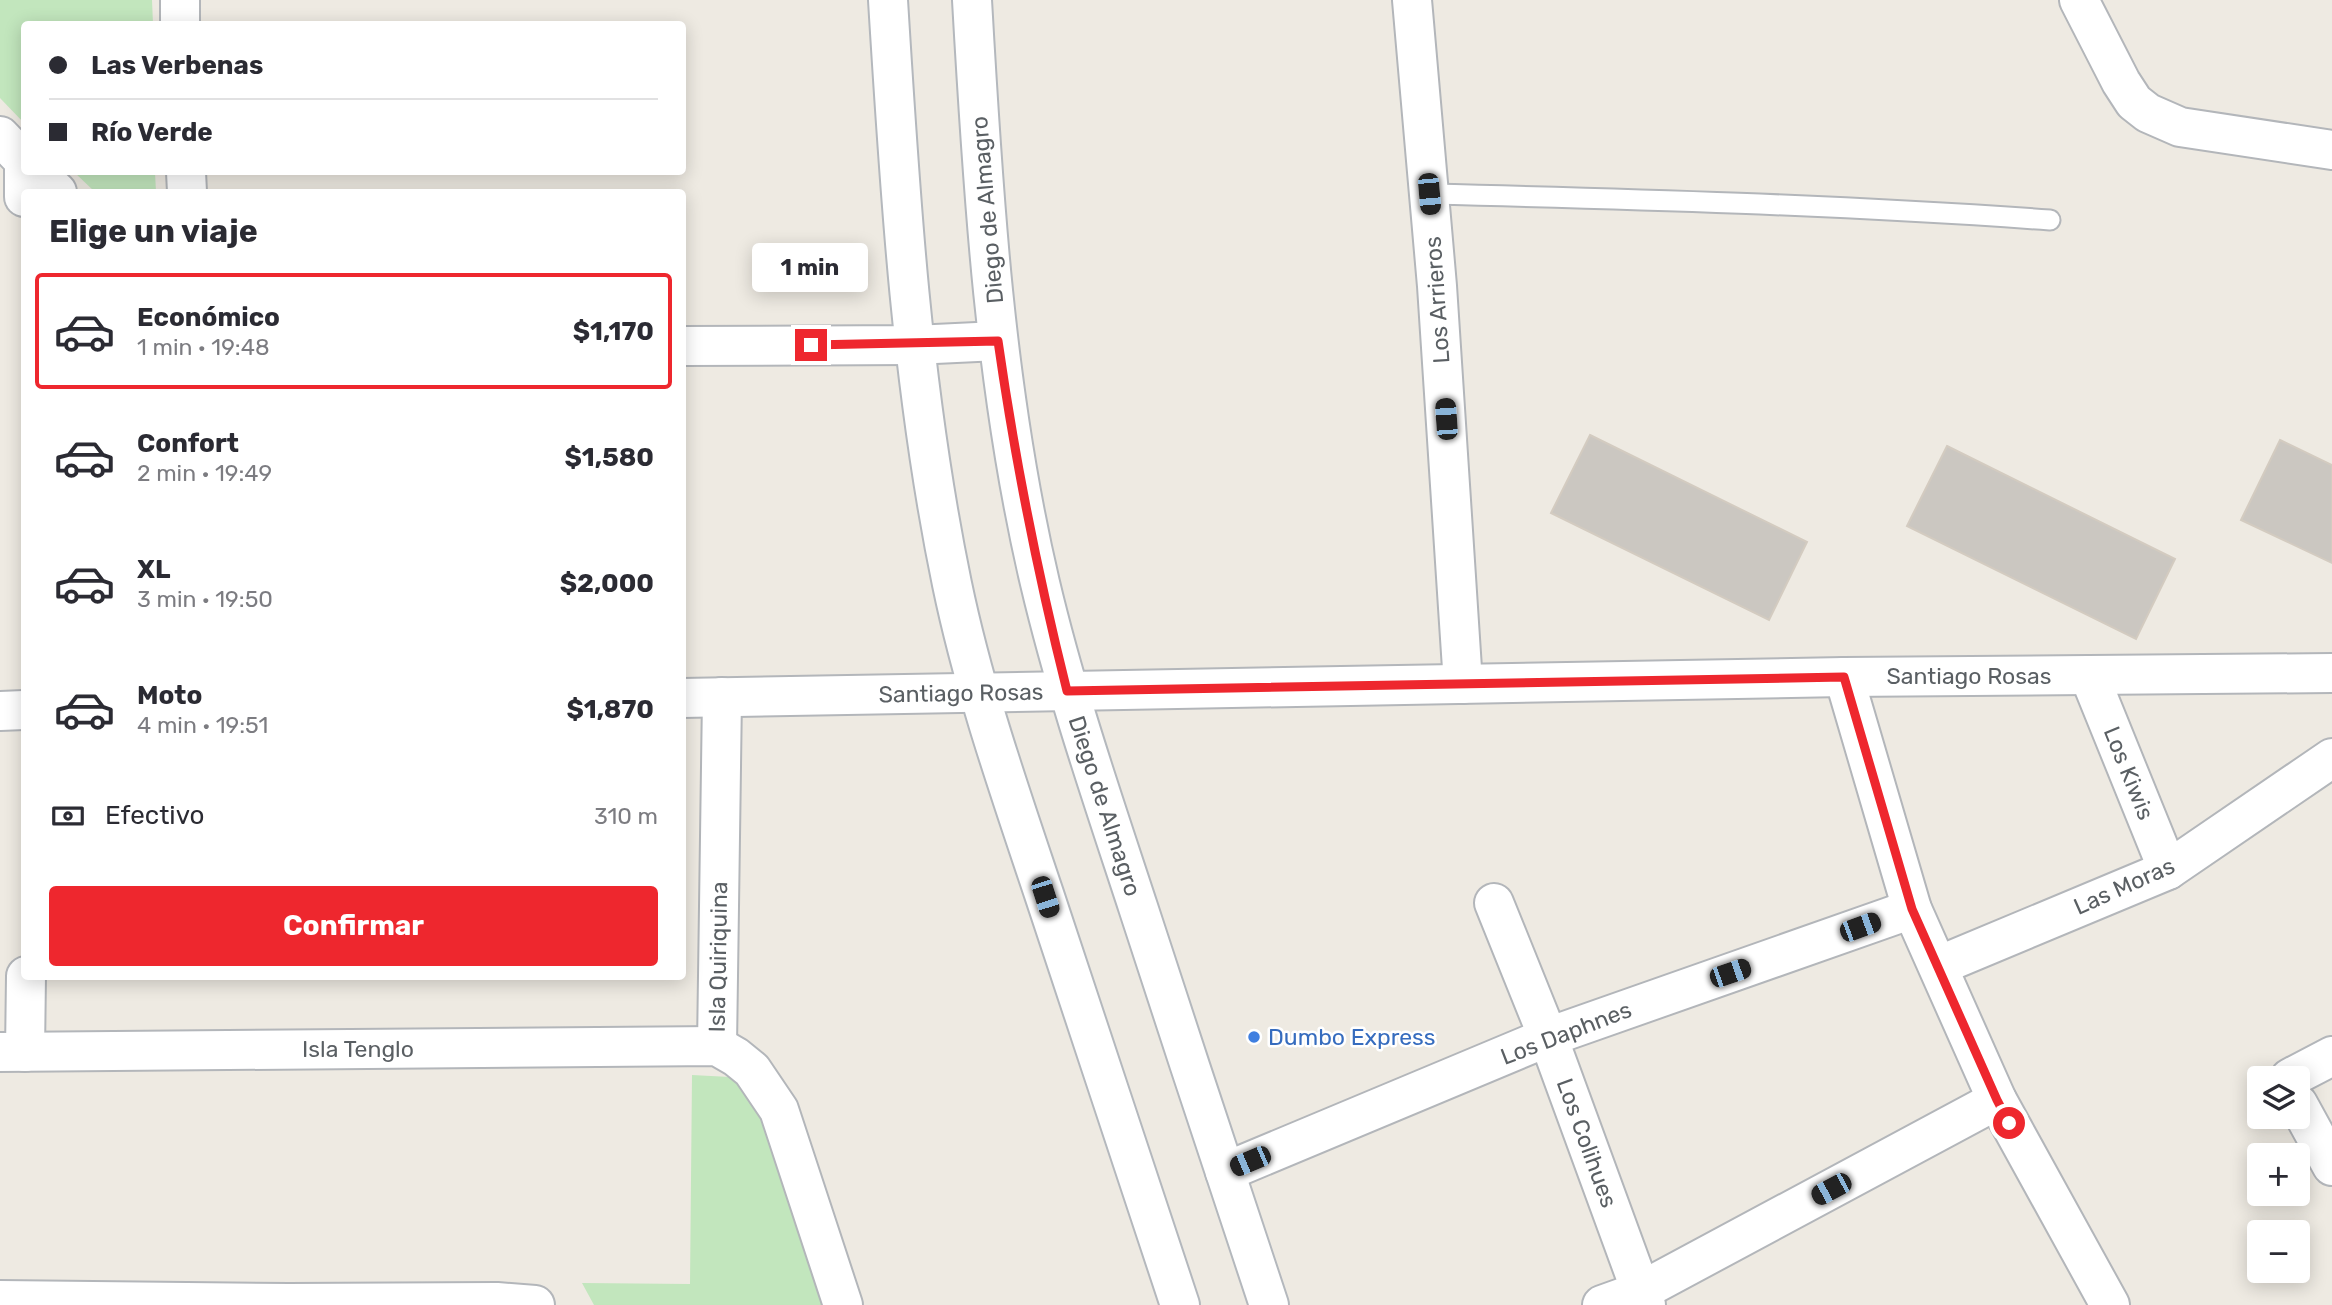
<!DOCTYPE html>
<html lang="es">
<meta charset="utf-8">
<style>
:root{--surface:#fff;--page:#f2f2f3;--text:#2b2b33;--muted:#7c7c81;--line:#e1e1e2;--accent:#ee272e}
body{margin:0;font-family:Rubik,sans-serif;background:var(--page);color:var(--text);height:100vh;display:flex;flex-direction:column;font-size:26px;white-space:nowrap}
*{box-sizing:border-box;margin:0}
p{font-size:23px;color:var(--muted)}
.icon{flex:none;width:38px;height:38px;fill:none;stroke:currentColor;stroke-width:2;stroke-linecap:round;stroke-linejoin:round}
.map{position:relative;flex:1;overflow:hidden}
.side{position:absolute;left:21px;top:189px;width:665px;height:791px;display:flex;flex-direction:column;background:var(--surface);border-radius:7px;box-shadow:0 4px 18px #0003}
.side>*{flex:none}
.banner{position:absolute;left:21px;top:21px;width:665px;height:154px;border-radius:7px;box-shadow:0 4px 18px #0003;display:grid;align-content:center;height:154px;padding:0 28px;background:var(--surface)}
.buttons{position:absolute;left:2247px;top:1066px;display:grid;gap:14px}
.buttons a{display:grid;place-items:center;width:63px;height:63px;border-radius:7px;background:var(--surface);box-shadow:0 4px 18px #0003;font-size:35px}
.end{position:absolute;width:32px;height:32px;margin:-16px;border:9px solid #ee272e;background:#fff;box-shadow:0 0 0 4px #fff}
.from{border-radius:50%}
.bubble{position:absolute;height:49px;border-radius:7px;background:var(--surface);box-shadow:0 4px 18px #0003;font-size:23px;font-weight:700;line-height:49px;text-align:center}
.car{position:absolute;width:21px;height:42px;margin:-21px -10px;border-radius:9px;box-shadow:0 0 5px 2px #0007;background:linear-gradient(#222 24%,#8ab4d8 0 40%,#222 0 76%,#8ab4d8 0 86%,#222 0)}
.banner b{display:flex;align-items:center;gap:24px;height:66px;font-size:26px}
.banner b+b{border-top:2px solid var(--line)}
.banner i{width:18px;height:18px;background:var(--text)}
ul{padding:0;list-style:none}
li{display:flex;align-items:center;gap:21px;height:116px;margin:0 14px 10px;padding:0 14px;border:4px solid transparent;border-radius:7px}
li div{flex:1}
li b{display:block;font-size:26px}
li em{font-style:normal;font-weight:700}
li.current{border-color:var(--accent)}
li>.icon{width:63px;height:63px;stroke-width:1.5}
h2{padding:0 28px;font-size:32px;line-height:84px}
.pay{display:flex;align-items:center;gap:18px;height:77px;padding:0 28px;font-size:26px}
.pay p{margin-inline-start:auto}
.cta{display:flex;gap:14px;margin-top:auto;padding:14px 28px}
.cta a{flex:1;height:80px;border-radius:7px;background:var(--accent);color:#fff;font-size:28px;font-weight:700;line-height:80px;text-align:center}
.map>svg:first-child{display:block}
.green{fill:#c2e6bd}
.building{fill:#cbc7c1;stroke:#d3cbc0;stroke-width:2}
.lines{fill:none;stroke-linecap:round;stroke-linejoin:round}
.service-casing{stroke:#b3b6ba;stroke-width:23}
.minor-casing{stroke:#b3b6ba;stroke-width:42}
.tertiary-casing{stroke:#b3b6ba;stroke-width:42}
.secondary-casing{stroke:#b4b8bd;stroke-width:42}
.service{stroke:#fff;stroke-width:19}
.minor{stroke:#fff;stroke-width:38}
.tertiary{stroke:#fff;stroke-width:38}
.secondary{stroke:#fff;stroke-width:38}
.route{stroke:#ee272e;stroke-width:9}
.shop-dot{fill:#3f7fe0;stroke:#fff;stroke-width:2.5}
.labels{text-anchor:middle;stroke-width:5;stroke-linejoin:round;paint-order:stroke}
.street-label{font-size:23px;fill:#5a5f63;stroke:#fff}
.shop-label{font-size:23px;fill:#366cbe;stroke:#fff;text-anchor:start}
</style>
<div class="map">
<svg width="2332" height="1305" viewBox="0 0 2332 1305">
<rect width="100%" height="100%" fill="#eeeae2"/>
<g class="green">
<path d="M0,0H152L153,24H24V123L0,98Z"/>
<path d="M74,172H155L156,192H95Z"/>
<path d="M692,1075L730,1077L761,1107L822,1305H594L582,1283L690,1284Z"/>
</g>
<g class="building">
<path d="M1590,435L1807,542L1769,620L1551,513Z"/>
<path d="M2280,440L2332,465V563L2241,520Z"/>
<path d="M1947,446L2175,559L2136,639L1907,526Z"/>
</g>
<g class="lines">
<g class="service-casing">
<path id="service" d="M1429,194C1636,199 1843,205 2050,220"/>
</g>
<g class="minor-casing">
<g id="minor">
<path d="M180,0V24"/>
<path d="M1412,0L1437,286L1463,684"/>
<path d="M2079,0L2121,82L2134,102L2148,113L2180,127L2332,150"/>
<path d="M0,136L24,161"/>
<path d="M24,160V197"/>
<path d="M36,172L57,192"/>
<path d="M186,172L187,192"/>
<path d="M682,346L914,345L998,341"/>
<path d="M2089,675L2168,870"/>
<path d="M1844,677L1912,909L1997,1100L2110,1305"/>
<path d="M1494,903L1548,1037L1646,1305"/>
<path d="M1938,966L2168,870L2332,758"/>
<path d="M717,1046L722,697"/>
<path d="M0,1052L717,1046L736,1057L752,1070L779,1110L843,1305"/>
<path d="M25,1052L26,976"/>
<path d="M2290,1078L2332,1056"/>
<path d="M2298,1104L2332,1166"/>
<path d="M1225,1172L1548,1037L1912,909"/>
<path d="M0,1300L289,1303L497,1302L535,1305"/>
<path d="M1602,1305L1641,1291L1997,1100"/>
</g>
</g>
<g class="tertiary-casing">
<g id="tertiary">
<path d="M682,698L1844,677L2332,673"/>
<path d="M0,711L24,710"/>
</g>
</g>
<g class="secondary-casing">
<g id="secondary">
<path d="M888,0C900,196 912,391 952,584C974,690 1010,792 1044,894C1089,1031 1135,1168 1180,1305"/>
<path d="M972,0C983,195 995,392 1040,583C1066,693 1103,800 1138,907C1181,1040 1225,1172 1269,1305"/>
</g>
</g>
<use href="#service" class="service"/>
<use href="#minor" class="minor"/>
<use href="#tertiary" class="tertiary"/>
<use href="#secondary" class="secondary"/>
</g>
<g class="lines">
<path class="route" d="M811,345L998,341C1015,460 1038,575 1067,691L1844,677L1912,909L1997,1100L2009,1123"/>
</g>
<circle class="shop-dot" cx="1254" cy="1037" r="7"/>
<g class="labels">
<g class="street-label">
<text transform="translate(987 210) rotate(-95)" y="8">Diego de Almagro</text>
<text transform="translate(1437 300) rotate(-94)" y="8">Los Arrieros</text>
<text x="1969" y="684">Santiago Rosas</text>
<text transform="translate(961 693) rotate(-1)" y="8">Santiago Rosas</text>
<text transform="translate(2129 773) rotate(68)" y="8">Los Kiwis</text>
<text transform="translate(1105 806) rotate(72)" y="8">Diego de Almagro</text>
<text transform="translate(2124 886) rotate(-24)" y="8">Las Moras</text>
<text transform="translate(718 957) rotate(-89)" y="8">Isla Quiriquina</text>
<text transform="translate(1566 1033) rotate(-21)" y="8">Los Daphnes</text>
<text x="358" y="1057">Isla Tenglo</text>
<text transform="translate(1587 1143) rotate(70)" y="8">Los Colihues</text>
</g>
<g class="shop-label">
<text x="1268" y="1045">Dumbo Express</text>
</g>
</g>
</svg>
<div class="buttons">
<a><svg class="icon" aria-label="layers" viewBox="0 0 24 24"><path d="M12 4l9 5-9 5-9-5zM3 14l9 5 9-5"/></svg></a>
<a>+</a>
<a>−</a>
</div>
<i class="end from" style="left:2009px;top:1123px"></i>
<i class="end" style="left:811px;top:345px"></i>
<div class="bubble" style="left:752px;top:243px;width:116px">1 min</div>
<i class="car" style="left:1429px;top:194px;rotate:175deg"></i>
<i class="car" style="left:1446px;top:419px;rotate:356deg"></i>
<i class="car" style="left:1045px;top:897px;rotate:162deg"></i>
<i class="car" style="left:1860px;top:927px;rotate:70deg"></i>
<i class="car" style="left:1730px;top:973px;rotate:71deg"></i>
<i class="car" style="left:1250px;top:1161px;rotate:247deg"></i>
<i class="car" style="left:1831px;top:1189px;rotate:242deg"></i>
<div class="banner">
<b><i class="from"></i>Las Verbenas</b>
<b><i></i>Río Verde</b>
</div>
<section class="side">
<h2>Elige un viaje</h2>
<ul>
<li class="current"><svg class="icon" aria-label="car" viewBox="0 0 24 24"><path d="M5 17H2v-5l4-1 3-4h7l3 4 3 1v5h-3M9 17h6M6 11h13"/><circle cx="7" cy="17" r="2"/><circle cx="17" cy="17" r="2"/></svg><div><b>Económico</b><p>1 min · 19:48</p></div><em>$1,170</em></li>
<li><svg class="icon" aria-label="car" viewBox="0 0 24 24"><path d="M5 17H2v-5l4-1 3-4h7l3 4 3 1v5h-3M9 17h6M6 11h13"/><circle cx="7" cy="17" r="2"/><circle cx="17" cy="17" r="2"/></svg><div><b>Confort</b><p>2 min · 19:49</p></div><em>$1,580</em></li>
<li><svg class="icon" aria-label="car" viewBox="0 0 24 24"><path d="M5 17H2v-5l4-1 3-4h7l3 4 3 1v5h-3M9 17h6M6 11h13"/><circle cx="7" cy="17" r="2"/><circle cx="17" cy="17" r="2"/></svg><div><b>XL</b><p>3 min · 19:50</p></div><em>$2,000</em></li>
<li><svg class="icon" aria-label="car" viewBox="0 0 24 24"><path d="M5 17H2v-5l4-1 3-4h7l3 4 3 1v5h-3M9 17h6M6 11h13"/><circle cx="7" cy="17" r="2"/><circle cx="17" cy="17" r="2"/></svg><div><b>Moto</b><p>4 min · 19:51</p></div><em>$1,870</em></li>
</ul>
<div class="pay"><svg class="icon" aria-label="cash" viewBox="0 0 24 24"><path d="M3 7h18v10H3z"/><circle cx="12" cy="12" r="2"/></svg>Efectivo<p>310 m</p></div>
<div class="cta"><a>Confirmar</a></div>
</section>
</div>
